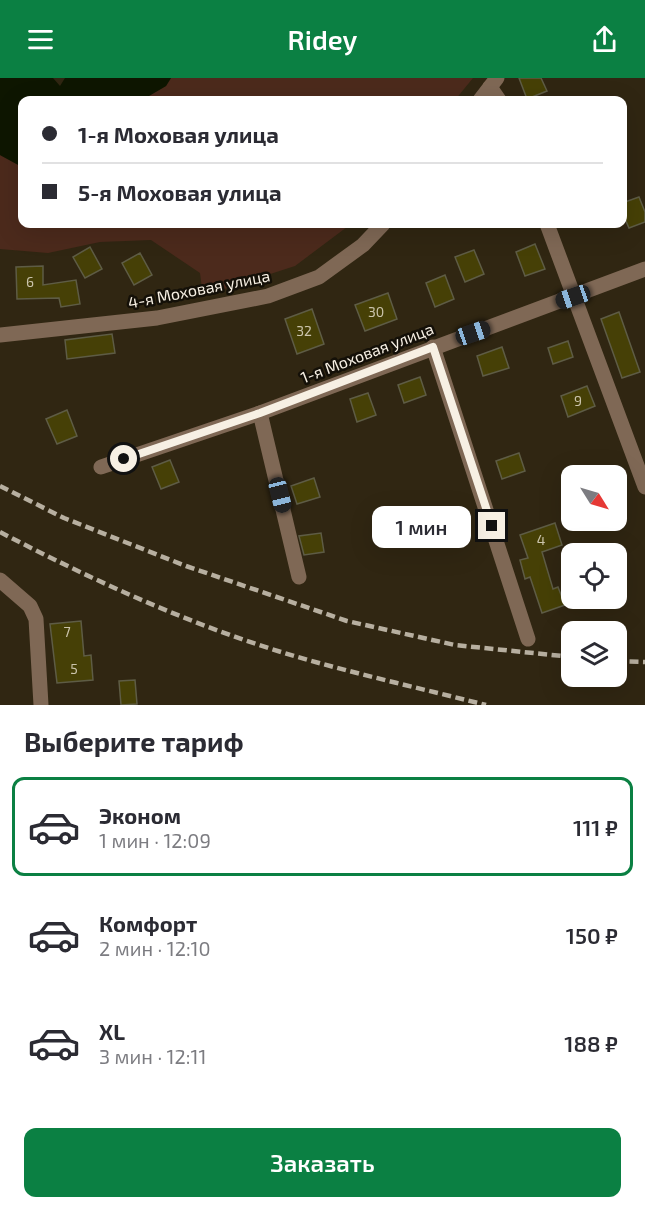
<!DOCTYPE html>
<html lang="ru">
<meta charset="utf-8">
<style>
:root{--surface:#fff;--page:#f2f2f3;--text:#2b2b33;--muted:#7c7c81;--line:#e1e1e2;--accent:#0b8043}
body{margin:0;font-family:"Exo 2",sans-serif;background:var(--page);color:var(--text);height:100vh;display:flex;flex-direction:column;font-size:22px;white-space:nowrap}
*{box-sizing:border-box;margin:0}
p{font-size:20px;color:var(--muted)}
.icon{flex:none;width:33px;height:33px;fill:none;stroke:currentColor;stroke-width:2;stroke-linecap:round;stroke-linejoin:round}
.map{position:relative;height:627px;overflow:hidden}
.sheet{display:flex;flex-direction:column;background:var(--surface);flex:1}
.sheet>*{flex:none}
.hud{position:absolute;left:18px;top:18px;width:609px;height:132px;border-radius:12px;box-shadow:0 6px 24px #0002;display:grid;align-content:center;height:132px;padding:0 24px;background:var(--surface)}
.needle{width:39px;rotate:127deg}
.buttons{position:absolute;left:561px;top:387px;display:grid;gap:12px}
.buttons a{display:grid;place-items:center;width:66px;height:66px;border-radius:12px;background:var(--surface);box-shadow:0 6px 24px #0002;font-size:30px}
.end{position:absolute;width:27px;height:27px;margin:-14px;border:8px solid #f7f0e4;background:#111;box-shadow:0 0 0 3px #111}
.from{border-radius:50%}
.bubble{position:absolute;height:42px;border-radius:12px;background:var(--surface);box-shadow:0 6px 24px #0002;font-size:20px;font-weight:600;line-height:42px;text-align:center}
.car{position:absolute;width:18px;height:36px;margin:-18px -9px;border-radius:8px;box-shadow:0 0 4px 2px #0007;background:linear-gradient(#222 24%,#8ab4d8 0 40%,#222 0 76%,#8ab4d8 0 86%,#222 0)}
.hud b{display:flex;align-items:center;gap:21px;height:57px;font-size:22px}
.hud b+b{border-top:2px solid var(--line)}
.hud i{width:15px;height:15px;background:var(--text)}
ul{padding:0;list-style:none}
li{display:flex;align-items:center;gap:18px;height:99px;margin:0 12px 9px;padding:0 12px;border:3px solid transparent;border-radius:12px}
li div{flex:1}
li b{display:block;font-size:22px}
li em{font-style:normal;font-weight:600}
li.selected{border-color:var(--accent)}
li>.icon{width:54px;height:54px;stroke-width:1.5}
h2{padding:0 24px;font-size:27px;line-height:72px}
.button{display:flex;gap:12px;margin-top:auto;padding:12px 24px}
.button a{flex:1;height:69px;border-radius:12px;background:var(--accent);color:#fff;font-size:24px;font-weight:600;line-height:69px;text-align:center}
header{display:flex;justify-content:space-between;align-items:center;height:78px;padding:0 24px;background:var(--accent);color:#fff;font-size:27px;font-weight:600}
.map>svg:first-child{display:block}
.green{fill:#4c2a1c}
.water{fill:#0e1600}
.building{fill:#464006;stroke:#5e5c45;stroke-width:1.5}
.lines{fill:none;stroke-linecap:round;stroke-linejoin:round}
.minor{stroke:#7f6855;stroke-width:15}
.rail{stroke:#b7afa0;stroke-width:4.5;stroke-dasharray:9 4.5;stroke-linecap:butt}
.route{stroke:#f7f0e4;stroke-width:8}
.labels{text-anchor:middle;stroke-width:5;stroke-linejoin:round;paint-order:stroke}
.number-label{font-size:14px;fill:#cbc4ac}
.street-label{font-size:16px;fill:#f7f0e4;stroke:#141008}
</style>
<header><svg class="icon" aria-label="menu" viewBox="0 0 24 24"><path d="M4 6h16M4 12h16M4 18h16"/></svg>Ridey<svg class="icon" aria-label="share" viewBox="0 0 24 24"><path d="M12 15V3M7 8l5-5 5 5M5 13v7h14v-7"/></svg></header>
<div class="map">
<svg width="645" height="627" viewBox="0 0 645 627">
<rect width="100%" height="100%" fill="#302612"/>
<g class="green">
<path d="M171,0H473L455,22H142L166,8Z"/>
<path d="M0,77L22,89V146H351L295,188L203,218L200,195L151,162L100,164L48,175L0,171Z"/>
</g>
<path class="water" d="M0,0H53L60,8L65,0H171L166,8L142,22H22V89L0,77Z"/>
<g class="building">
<path d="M519,0H541L547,13L527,21Z"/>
<path d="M639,119L645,134V144L629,150L622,134V125Z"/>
<path d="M535,166L545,191L525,198L516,174Z"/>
<path d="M90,169L102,191L85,200L73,179Z"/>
<path d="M474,172L484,196L465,204L455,179Z"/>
<path d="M140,175L152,197L134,207L122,185Z"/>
<path d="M43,188V207L76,202L80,226L61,229L59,220L17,221L16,189Z"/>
<path d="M445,197L454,221L435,229L426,205Z"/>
<path d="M388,215L397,241L365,253L355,227Z"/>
<path d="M312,231L324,266L297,276L285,241Z"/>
<path d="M619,234L640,294L622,300L601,241Z"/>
<path d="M112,256L115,275L67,281L65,262Z"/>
<path d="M568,263L573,279L553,286L548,270Z"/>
<path d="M502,269L509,290L483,298L477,278Z"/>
<path d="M420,299L426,317L404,325L398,307Z"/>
<path d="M587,308L595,328L568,339L561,318Z"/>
<path d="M368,315L376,337L357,344L350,321Z"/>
<path d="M67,332L77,358L57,366L46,341Z"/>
<path d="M519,375L525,393L502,401L496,383Z"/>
<path d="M170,382L179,404L161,411L152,389Z"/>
<path d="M314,400L320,419L297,426L291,408Z"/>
<path d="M555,445L562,467L542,474L553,511L558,509L565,527L542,535L530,499L525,501L520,482L528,480L520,457Z"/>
<path d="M321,455L324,474L304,477L299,458Z"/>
<path d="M81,543L84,578L91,577L93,602L57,605L50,546Z"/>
<path d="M135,602L137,626L121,627L119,603Z"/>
</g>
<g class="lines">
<g class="minor">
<path d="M490,9L499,22"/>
<path d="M480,22L497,0"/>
<path d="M547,146L645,409"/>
<path d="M0,257L157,240L268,218L319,199L363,167L383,146"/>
<path d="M433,269L528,561"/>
<path d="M260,335L299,499"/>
<path d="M101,389L260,335L645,191"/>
<path d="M0,502L30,528L36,541L41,627"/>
</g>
<g class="rail">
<path d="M0,408L64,440L186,488L347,543L455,567L572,579"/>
<path d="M0,454C102,507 208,555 319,585C374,600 431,613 486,627"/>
<path d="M616,583L645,584"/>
</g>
</g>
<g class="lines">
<path class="route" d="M124,381L260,335L433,269L492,448"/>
</g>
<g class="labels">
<g class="number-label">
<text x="30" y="209">6</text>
<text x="376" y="239">30</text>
<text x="304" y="258">32</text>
<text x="578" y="328">9</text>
<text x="541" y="467">4</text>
<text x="67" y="559">7</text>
<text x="74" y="596">5</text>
</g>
<g class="street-label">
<text transform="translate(199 211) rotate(-11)" y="6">4-я Моховая улица</text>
<text transform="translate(367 275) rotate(-21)" y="6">1-я Моховая улица</text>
</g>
</g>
</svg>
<div class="buttons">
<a><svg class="needle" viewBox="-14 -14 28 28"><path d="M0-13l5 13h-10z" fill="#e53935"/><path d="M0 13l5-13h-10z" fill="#7c7c81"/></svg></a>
<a><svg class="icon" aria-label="locate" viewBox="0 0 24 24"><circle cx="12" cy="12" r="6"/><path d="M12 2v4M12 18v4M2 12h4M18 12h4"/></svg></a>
<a><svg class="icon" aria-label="layers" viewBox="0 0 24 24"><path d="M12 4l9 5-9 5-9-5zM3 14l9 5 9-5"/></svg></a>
</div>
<i class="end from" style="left:124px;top:381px"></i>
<i class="end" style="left:492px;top:448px"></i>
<div class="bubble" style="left:372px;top:428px;width:99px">1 мин</div>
<i class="car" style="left:573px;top:219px;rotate:251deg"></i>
<i class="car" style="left:473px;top:255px;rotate:71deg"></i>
<i class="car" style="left:280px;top:417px;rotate:166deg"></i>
<div class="hud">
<b><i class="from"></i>1-я Моховая улица</b>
<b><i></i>5-я Моховая улица</b>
</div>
</div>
<section class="sheet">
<h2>Выберите тариф</h2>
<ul>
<li class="selected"><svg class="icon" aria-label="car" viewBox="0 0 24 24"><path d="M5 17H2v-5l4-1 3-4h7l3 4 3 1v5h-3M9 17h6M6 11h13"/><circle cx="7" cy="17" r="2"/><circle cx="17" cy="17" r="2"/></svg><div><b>Эконом</b><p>1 мин · 12:09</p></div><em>111 ₽</em></li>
<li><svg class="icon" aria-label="car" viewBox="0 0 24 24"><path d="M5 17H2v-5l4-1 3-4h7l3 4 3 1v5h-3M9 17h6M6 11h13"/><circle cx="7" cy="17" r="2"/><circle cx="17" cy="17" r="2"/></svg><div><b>Комфорт</b><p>2 мин · 12:10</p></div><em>150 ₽</em></li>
<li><svg class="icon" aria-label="car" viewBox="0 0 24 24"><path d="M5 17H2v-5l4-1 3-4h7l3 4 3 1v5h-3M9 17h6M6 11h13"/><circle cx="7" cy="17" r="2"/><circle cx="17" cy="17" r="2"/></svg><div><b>XL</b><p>3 мин · 12:11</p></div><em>188 ₽</em></li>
</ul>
<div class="button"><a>Заказать</a></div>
</section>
